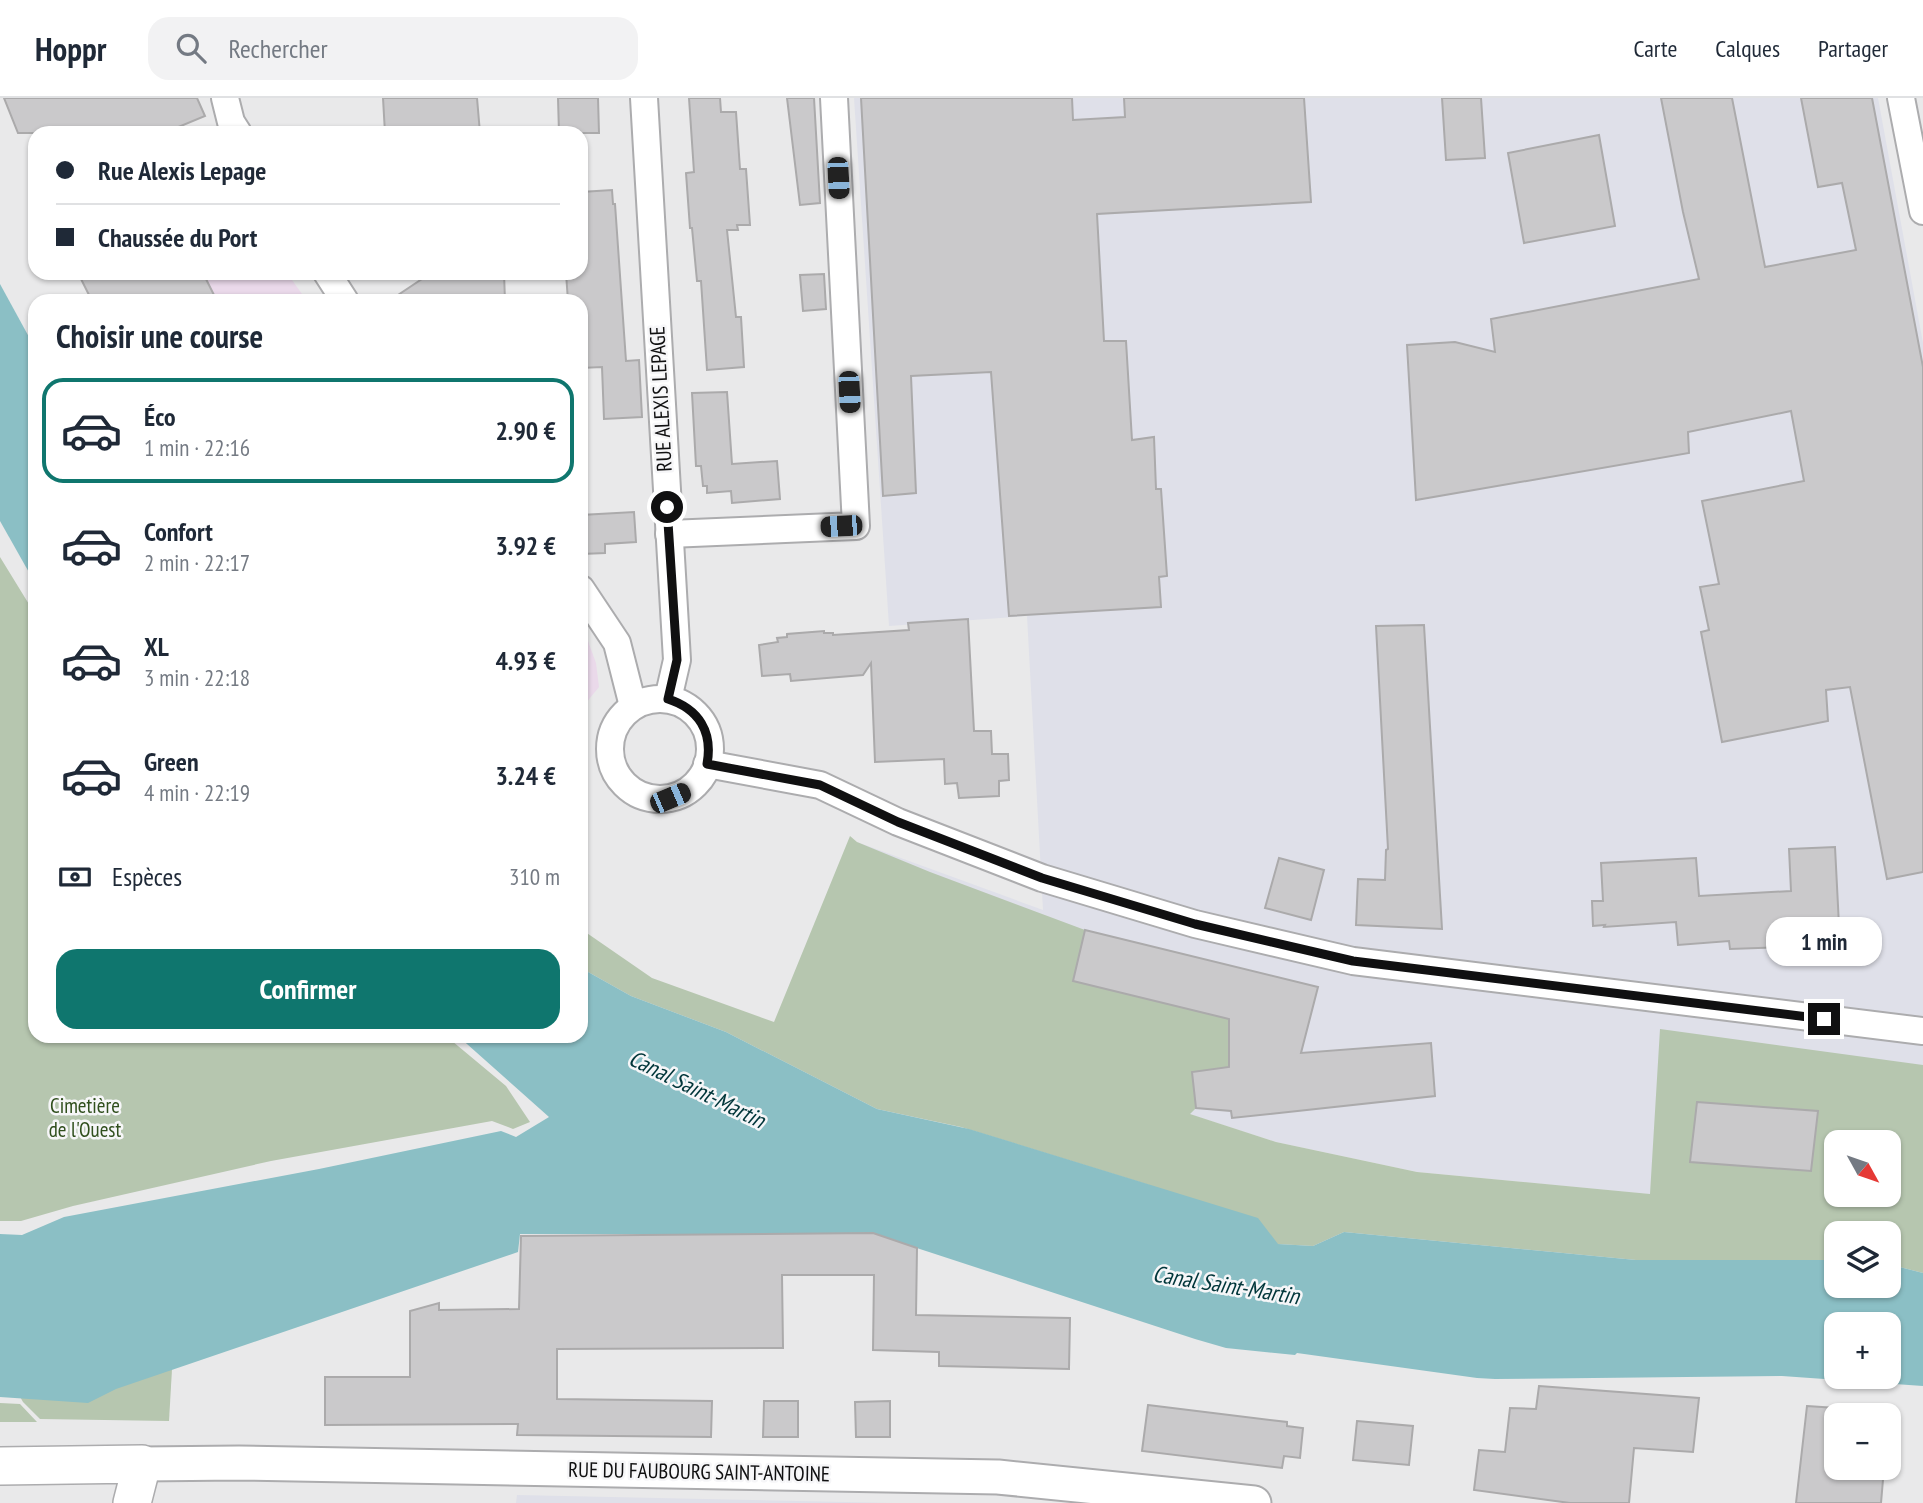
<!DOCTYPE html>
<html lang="fr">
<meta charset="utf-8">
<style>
:root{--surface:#fff;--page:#f2f2f3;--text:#1f2937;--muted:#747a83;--line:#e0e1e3;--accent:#0f766e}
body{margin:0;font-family:"PT Sans Narrow",sans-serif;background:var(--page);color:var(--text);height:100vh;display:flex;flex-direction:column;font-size:26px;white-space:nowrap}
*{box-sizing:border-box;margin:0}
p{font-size:23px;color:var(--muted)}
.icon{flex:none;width:38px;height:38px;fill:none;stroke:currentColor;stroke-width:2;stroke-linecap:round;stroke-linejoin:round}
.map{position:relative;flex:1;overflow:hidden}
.panel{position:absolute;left:28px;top:196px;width:560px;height:749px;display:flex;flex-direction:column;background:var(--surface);border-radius:21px;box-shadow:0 2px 5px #0004}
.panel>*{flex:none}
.banner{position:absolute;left:28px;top:28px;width:560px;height:154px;border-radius:21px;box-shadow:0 2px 5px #0004;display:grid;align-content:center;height:154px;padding:0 28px;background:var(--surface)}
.needle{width:46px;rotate:130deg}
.buttons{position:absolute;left:1824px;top:1032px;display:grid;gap:14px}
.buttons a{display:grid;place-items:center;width:77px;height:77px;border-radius:14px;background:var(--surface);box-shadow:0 2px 5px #0004;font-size:35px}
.end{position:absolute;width:32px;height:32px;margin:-16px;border:9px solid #101011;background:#fff;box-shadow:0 0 0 4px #fff}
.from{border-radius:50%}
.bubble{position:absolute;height:49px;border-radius:21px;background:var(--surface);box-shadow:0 2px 5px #0004;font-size:23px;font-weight:800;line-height:49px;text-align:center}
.car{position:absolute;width:21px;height:42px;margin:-21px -10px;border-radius:9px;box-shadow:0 0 5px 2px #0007;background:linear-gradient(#222 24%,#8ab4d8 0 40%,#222 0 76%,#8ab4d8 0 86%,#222 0)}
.banner b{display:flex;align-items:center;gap:24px;height:66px;font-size:26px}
.banner b+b{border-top:2px solid var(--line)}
.banner i{width:18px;height:18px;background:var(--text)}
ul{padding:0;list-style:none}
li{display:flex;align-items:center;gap:21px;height:105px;margin:0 14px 10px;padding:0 14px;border:4px solid transparent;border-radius:21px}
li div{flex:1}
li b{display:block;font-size:26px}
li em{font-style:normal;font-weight:800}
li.selected{border-color:var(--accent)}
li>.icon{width:63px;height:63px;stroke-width:1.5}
h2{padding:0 28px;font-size:32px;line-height:84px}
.pay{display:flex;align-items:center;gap:18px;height:77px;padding:0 28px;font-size:26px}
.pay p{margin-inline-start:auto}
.cta{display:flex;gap:14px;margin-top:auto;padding:14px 28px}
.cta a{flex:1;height:80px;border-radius:21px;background:var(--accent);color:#fff;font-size:28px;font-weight:800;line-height:80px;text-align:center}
header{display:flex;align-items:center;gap:42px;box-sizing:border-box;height:98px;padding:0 35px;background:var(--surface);border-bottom:2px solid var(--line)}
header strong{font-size:33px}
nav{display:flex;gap:38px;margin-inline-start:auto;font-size:24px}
.search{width:490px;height:63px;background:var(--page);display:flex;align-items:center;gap:18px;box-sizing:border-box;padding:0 24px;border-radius:21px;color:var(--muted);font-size:26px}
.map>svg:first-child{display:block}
.built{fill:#dfe0e9;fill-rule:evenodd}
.education{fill:#ead9ea}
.green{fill:#b6c6af;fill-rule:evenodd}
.water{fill:#8bbfc5;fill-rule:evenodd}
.building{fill:#cac9cb;stroke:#abaaab;stroke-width:2}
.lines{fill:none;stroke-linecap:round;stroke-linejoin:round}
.minor-casing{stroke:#acacae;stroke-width:30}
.tertiary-casing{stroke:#acacae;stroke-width:37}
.secondary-casing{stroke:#acacae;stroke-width:40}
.minor{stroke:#fff;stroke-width:26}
.tertiary{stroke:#fff;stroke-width:33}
.secondary{stroke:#fff;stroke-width:37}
.route{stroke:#101011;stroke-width:9}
.labels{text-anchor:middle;stroke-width:5;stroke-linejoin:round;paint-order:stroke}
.street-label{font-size:21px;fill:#101011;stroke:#f6f6f8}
.park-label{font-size:21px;fill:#304f1d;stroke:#f6f6f8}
.water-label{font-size:23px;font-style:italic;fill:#01363a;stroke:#f6f6f8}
</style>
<header>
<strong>Hoppr</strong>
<div class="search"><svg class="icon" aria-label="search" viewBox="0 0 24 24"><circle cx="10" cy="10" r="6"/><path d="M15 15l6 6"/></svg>Rechercher</div>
<nav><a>Carte</a><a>Calques</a><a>Partager</a></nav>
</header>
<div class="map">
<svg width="1923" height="1405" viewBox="0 0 1923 1405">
<rect width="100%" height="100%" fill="#e9e9ea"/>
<g class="built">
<path d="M854,0H1878L1923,245V1122L1417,1074L1276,1044L1189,1016L857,744L1043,812L1027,518L889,528ZM1836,1045H1888V1097H1836Z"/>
<path d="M517,1397L893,1405H516Z"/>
</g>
<g class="education">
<path d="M78,175H287L307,203H92Z"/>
<path d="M581,536L588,543L596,565L599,589L581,611Z"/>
</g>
<g class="green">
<path d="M0,459L35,516V938H446L506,988L530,1024L513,1031L492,1023L271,1063L73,1108L21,1123H0Z"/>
<path d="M850,738L857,744L930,774L1085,832L1073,883L1229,921V969L1192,974L1196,1010L1190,1016L1276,1044L1417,1074L1650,1096L1660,931L1923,967V1175L1888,1166V1136H1836V1162H1636L1344,1134L1313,1148L1277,1146L1149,1087L961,1029L877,1011L726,934L631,898L581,870V831L652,880L774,924ZM1836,1045H1888V1097H1836Z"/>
<path d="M173,1254L169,1323L40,1321L23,1304L0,1263V1259Z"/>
<path d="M0,1305L20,1306L37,1324H0Z"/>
</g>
<g class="water">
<path d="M0,186L35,250V485L0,423Z"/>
<path d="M581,870L631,898L726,934L877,1011L969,1031L1258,1120L1278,1146L1313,1148L1344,1134L1636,1162H1836V1188H1888V1166L1923,1175V1288L1782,1278L1495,1281L1477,1280L1297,1255L1295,1257L1226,1250L1195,1241L874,1136H520L518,1154L116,1291L88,1305L0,1299V1136L22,1137L64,1119L319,1071L501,1033L516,1039L549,1019L458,938H581ZM1836,1227H1888V1279H1836Z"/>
</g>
<g class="building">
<path d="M4,0H197L205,18L164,35H18Z"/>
<path d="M383,0H477L480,35H385Z"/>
<path d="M558,0H598L599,35H559Z"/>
<path d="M689,0H720L721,14H736L740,71H746L750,127H737L738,132H727L736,219H741L744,269L707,272L701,183H697L692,130H690L686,75L694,74Z"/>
<path d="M787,0H814L820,105L800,107Z"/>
<path d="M861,0H1072L1073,22L1125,19L1124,0H1304L1311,104L1097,116L1104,243H1126L1132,342L1154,339L1156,391H1161L1167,478L1159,479L1161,509L1009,518L991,274L911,278L916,395L883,398Z"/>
<path d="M1442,0H1481L1485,60L1446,62Z"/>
<path d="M1661,0H1732L1765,169L1856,152L1842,85L1818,89L1801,0H1872L1923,269V774L1887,781L1850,589L1826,592L1828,623L1722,644L1701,534L1709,532L1700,489L1719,486L1702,403L1804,383L1791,313L1688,334L1689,355L1416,402L1407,247L1455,244L1495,254L1491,221L1699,181L1683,114Z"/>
<path d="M1599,37L1615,128L1524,145L1508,55Z"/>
<path d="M612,92L613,106H615L626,263L639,262L642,319L604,321L602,269L581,270V203H568L566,175H581V94Z"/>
<path d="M78,175H203L217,203H92Z"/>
<path d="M431,175H504L505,203H389Z"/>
<path d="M824,176L826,211L803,213L800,177Z"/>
<path d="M727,294L732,366L777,363L780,401L732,405L731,393L707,395V388H703L701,368H696L692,295Z"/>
<path d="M634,414L636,444L605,446V455L582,456L581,417Z"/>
<path d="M968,521L974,633H991L992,656H1008L1009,682L999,683V698L959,700L957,685L945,686L944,661L875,664L871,565L863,577L791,583L790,576L762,578L759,547L778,544L777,540L787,539V536L824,533V535H833V537L909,532L908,525Z"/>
<path d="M1424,527L1442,831L1356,827L1358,781L1385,782L1386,752L1388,751L1376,528Z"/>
<path d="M1835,749L1840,847L1730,851L1729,843L1678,847L1676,824L1604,829L1605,827L1593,828L1592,803H1603L1601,765L1696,760L1699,798L1791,793L1789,751Z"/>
<path d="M1279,760L1324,772L1311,822L1265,810Z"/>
<path d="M1085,832L1318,889L1301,955L1431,945L1435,998L1232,1020L1231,1013L1196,1010L1192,974L1229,969V921L1073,883Z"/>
<path d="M1697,1004L1818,1013L1811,1073L1690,1064Z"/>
<path d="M873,1135L917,1150L916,1217L1070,1220L1069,1271L939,1268V1254L873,1252L874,1177H782L783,1250L557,1251V1301L712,1303L711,1339L517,1337L518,1326L325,1327V1279H410V1213L439,1205V1212L519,1211L521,1138Z"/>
<path d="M1539,1288L1699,1300L1693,1354L1634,1350L1629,1405H1570L1474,1392L1479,1352L1505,1354L1510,1310L1536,1311Z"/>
<path d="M764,1303H798V1339H763Z"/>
<path d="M890,1303V1339H856L855,1304Z"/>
<path d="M1148,1307L1287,1324V1328L1303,1330L1300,1360L1284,1358L1282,1370L1142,1353Z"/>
<path d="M1807,1308L1836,1310V1370H1884L1881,1405H1796Z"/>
<path d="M1357,1323L1413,1328L1409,1367L1353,1362Z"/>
</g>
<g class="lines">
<g class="minor-casing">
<g id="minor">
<path d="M225,0L231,24L238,35"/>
<path d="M644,0L677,562L668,601"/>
<path d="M1901,0L1923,113"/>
<path d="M327,175L345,203"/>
<path d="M669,436L856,428L834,0"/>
<path d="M581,491L617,545L633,608"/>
<circle cx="660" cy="651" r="50"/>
<path d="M707,666L820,687L898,724L1042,780L1195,826L1353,863L1923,933"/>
</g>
</g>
<g class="tertiary-casing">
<path id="tertiary" d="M142,1366L239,1365L998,1379L1254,1405"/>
</g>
<g class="secondary-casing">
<path id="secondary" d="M0,1368L142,1366L132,1405"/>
</g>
<use href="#minor" class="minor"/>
<use href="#tertiary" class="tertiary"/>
<use href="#secondary" class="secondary"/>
</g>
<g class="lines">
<path class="route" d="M667,409L677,562L668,601C699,611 713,634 707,666L820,687L898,724L1042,780L1195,826L1353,863L1824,921"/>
</g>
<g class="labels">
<g class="street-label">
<text transform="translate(661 301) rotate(-93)" y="7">RUE ALEXIS LEPAGE</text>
<text transform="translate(699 1374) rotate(1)" y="7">RUE DU FAUBOURG SAINT-ANTOINE</text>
</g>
<g class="park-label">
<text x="85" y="1015">Cimetière<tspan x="85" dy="24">de l'Ouest</tspan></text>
</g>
<g class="water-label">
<text transform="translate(697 991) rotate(26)" y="8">Canal Saint-Martin</text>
<text transform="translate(1226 1187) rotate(9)" y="8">Canal Saint-Martin</text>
</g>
</g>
</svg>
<div class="buttons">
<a><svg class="needle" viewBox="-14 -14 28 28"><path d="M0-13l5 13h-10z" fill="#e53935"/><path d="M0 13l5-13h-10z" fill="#747a83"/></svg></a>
<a><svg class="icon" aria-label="layers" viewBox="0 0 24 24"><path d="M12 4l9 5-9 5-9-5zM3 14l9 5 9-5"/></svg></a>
<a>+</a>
<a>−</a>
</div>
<i class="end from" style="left:667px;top:409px"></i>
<i class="end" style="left:1824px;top:921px"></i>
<div class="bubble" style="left:1766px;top:819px;width:116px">1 min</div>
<i class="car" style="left:838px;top:80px;rotate:177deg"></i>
<i class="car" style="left:849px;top:294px;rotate:177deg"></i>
<i class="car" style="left:841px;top:428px;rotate:267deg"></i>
<i class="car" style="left:670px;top:700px;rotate:67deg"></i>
<div class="banner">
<b><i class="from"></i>Rue Alexis Lepage</b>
<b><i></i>Chaussée du Port</b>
</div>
<section class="panel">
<h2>Choisir une course</h2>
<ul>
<li class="selected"><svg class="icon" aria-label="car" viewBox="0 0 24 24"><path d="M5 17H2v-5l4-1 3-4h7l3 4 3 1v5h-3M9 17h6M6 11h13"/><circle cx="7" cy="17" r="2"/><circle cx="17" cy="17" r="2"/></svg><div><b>Éco</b><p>1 min · 22:16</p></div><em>2.90 €</em></li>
<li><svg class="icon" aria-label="car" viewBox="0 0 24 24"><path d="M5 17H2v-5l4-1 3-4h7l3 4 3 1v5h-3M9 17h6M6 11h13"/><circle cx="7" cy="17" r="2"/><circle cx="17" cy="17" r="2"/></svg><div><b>Confort</b><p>2 min · 22:17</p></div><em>3.92 €</em></li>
<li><svg class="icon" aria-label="car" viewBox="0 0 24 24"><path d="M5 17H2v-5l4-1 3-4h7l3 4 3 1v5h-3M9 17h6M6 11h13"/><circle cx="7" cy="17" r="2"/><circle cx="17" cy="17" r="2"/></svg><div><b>XL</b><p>3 min · 22:18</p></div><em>4.93 €</em></li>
<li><svg class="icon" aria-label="car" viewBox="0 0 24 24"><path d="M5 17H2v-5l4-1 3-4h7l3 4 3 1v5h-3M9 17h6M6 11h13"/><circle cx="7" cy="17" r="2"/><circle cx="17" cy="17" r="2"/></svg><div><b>Green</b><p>4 min · 22:19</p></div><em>3.24 €</em></li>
</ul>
<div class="pay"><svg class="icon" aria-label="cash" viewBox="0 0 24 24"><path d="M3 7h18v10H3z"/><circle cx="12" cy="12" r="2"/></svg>Espèces<p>310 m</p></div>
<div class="cta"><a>Confirmer</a></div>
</section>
</div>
